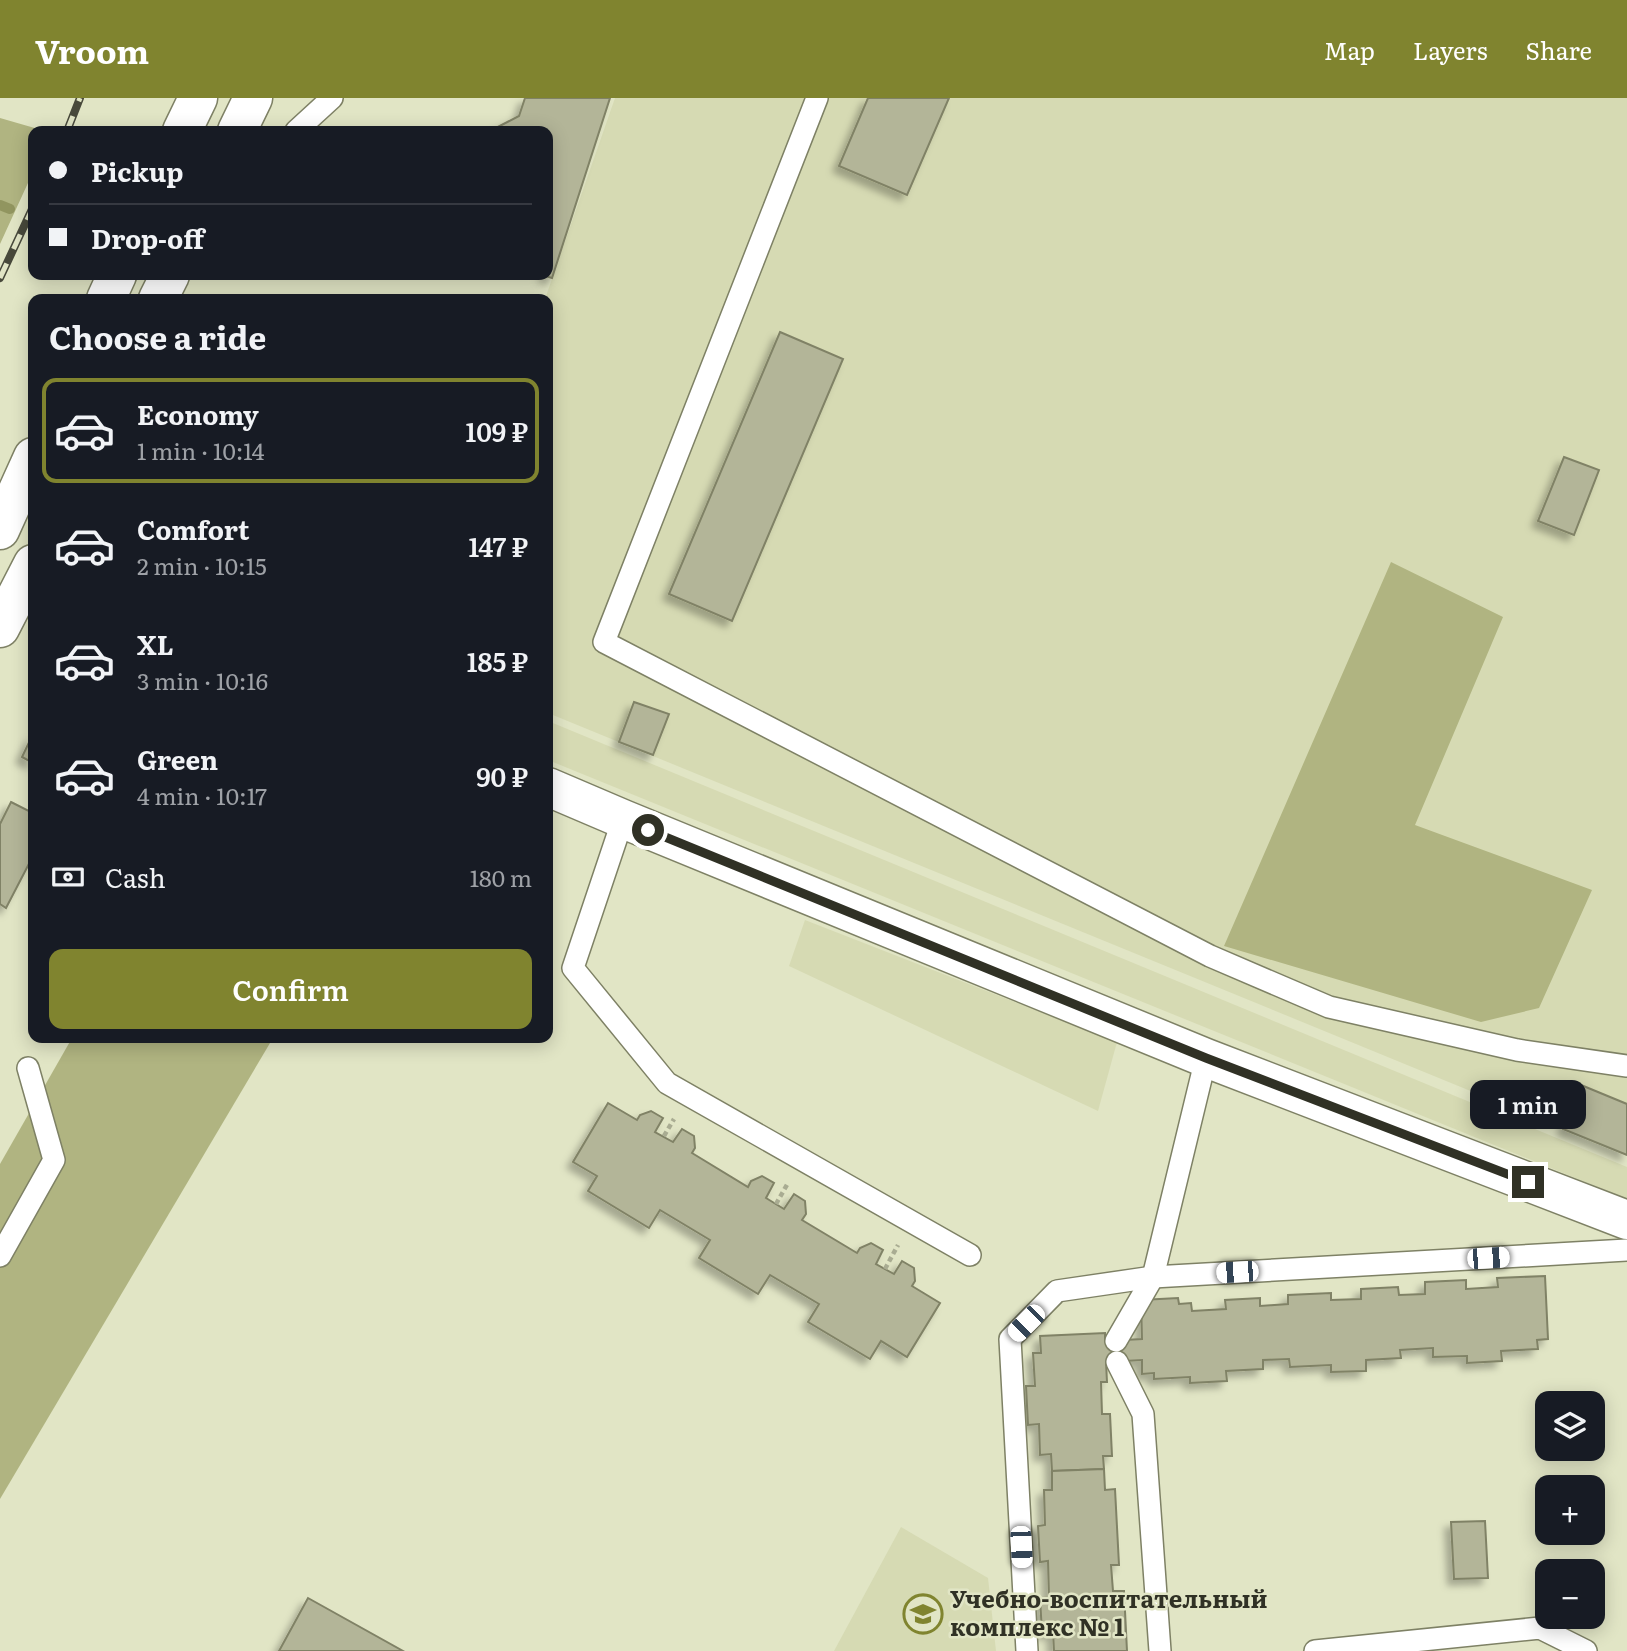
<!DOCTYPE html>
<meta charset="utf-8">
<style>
:root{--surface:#171b24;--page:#242831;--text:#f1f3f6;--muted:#9ea1a6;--line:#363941;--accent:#80842f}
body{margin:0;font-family:Literata,serif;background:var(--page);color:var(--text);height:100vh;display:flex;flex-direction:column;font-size:26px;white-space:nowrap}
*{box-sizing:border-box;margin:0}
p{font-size:23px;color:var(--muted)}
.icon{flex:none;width:38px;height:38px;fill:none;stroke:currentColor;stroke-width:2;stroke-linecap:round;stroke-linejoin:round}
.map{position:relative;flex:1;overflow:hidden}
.sheet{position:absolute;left:28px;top:196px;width:525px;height:749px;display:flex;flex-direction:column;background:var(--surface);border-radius:14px;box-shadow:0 4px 18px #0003}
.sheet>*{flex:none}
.banner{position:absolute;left:28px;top:28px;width:525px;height:154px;border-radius:14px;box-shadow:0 4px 18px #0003;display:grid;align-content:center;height:154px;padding:0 21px;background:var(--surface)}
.controls{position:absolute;left:1535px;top:1293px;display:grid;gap:14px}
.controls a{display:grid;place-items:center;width:70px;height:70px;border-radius:14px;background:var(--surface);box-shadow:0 4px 18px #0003;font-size:35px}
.end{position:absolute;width:32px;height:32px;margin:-16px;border:9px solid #303125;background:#fff;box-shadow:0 0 0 4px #fff}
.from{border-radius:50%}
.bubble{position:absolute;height:49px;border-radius:14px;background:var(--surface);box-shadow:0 4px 18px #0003;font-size:23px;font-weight:600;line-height:49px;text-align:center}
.car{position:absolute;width:21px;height:42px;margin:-21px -10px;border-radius:9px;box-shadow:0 0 5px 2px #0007;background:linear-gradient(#fff 24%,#345 0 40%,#fff 0 76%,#345 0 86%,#fff 0)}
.banner b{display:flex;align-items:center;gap:24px;height:66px;font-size:26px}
.banner b+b{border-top:2px solid var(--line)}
.banner i{width:18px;height:18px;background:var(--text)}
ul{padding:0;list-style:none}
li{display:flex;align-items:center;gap:21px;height:105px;margin:0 14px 10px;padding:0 7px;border:4px solid transparent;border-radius:14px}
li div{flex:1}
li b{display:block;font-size:26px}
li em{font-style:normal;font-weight:600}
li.selected{border-color:var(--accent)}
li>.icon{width:63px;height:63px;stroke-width:1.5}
h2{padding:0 21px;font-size:32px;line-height:84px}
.pay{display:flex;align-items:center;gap:18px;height:77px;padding:0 21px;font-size:26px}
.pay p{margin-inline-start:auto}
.cta{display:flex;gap:14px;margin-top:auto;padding:14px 21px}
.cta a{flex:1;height:80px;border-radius:14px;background:var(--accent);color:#fff;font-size:28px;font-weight:600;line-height:80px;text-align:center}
header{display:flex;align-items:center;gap:42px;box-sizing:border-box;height:98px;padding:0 35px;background:var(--accent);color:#fff}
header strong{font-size:33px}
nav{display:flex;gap:38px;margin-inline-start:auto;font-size:24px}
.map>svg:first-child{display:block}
.built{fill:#d6dab3}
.green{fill:#b0b481}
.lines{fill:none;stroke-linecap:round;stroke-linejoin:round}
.stream{stroke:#91955f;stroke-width:10}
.building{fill:#b3b598;stroke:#808266;stroke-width:2;filter:url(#shadow)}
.lane-casing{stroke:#7e8165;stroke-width:24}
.street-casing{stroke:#7e8165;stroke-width:41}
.highway-casing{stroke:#7e8165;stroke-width:41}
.path{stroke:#a9ac92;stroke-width:4.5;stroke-dasharray:5 3.5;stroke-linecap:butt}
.lane{stroke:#fff;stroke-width:21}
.street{stroke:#fff;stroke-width:38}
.highway{stroke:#fff;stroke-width:38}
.rail-casing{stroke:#48493b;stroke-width:8}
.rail{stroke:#e1e5c5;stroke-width:5;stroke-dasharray:16;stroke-linecap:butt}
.route{stroke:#303125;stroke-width:9}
.labels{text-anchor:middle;stroke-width:5;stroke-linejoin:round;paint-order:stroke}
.poi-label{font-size:24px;font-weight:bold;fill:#303125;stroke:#e1e5c5;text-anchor:start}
</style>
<header>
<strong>Vroom</strong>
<nav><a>Map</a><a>Layers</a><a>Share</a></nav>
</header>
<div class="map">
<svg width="1627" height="1553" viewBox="0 0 1627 1553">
<defs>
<filter id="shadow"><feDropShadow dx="-6" dy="6" stdDeviation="3.5" flood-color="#0004"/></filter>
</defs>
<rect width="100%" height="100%" fill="#e1e5c5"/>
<g class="built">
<path d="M615,0H1627V1057L548,615V201H545Z"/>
<path d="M548,623L1627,1069V1101L548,662Z"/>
<path d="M805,822L1117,944L1098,1013L789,868Z"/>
<path d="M901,1429L988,1480L996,1553H834Z"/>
</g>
<g class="green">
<path d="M0,20L45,33H33V74L0,146Z"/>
<path d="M1391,464L1503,519L1415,727L1592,792L1539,910L1481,924L1224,848Z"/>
<path d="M72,940H273L0,1401V1066Z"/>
</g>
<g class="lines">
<path class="stream" d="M0,107L10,111"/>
</g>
<g class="building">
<path d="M525,0H610L552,180L542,177H548V33H490L519,18Z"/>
<path d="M868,0H949L907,97L839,68Z"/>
<path d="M780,234L843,261L732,523L669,496Z"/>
<path d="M1564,359L1599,372L1574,437L1538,423Z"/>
<path d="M634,604L669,616L653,657L619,644Z"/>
<path d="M33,636V665L22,659Z"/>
<path d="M11,704L33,715V758L6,810L0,806V726Z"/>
<path d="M1581,987L1627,1006V1057L1563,1031Z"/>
<path d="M608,1005L637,1022L640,1017L651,1013L663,1020L655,1034L673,1044L682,1031L694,1038L695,1050L692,1055L748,1089L751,1083L762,1078L774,1085L766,1100L784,1111L794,1096L805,1103L806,1116L802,1122L857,1155L860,1150L871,1145L883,1152L876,1166L894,1176L902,1163L914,1170L915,1183L912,1188L940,1205L907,1259L881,1243L870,1261L808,1224L819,1206L770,1177L758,1196L699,1160L710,1142L660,1112L649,1130L588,1093L597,1078L573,1064Z"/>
<path d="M1545,1178L1548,1241L1537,1242L1538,1251L1501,1253L1502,1263L1467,1265V1258L1433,1259V1250L1400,1252L1401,1260L1366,1262V1273L1331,1274V1267L1290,1269L1289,1261L1263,1262V1271L1226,1273L1227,1283L1190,1285V1279L1154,1281V1275L1142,1276V1262L1106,1264L1107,1284H1101L1102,1316H1110L1112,1358H1103L1104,1371L1052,1373L1051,1356L1040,1357L1039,1326L1028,1327L1026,1288H1035L1033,1255H1041L1040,1238L1105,1235V1243L1142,1241L1141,1202L1178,1200L1179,1206L1191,1205L1192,1213L1226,1211L1225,1202L1260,1200V1208L1288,1206V1197L1331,1195V1202L1361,1201V1191L1398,1189L1399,1197L1425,1196V1184L1466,1182V1191L1498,1189L1497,1180Z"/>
<path d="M1104,1371L1105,1392L1115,1391L1119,1467H1111L1113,1493H1124L1127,1553H1054L1053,1534L1042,1535L1040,1500L1049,1499L1048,1463L1040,1464L1038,1428L1045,1427L1044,1392H1052V1373Z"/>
<path d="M1485,1423L1488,1480L1454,1481L1451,1424Z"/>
<path d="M308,1500L403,1553H279Z"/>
</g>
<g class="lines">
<g class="lane-casing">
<g id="lane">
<path d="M817,0L604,544L1210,858L1329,909L1517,952L1627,968"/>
<path d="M296,33L332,0"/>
<path d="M623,721L573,870L667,985L970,1157"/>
<path d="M0,1158L54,1062L28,970"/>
<path d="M1116,1243L1153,1179L1206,960"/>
<path d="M1117,1264L1143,1316L1160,1553"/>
<path d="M1027,1553L1010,1241L1057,1193L1153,1179L1627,1152"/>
<path d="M1315,1553L1540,1530L1586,1553"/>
</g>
</g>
<g class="street-casing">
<path id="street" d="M548,689L623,721L1206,960L1627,1122"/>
</g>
<g class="highway-casing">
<g id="highway">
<path d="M182,33L198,0"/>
<path d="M237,33L253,0"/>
<path d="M106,201L117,177"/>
<path d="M158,201L170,177"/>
<path d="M0,432L33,359"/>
<path d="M0,530L33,466"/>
</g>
</g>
<g class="path">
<path d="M664,1038L674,1021"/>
<path d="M776,1106L788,1085"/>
<path d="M885,1171L898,1147"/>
</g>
<use href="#lane" class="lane"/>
<use href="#street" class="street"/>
<use href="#highway" class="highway"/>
<g class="rail-casing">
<g id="rail">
<path d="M67,33L80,0"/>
<path d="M0,180L33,109"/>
</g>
</g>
<use href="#rail" class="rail"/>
</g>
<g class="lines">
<path class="route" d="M648,732L1206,960L1528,1084"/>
</g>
<defs>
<g id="school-ring" transform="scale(2.0125)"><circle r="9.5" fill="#e1e5c5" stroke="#80842f" stroke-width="1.5"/><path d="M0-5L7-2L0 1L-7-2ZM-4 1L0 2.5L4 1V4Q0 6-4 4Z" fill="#80842f"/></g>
</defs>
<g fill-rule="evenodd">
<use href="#school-ring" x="923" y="1516"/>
</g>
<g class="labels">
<g class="poi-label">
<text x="950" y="1510">Учебно-воспитательный<tspan x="950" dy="28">комплекс № 1</tspan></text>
</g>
</g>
</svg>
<div class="controls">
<a><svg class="icon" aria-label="layers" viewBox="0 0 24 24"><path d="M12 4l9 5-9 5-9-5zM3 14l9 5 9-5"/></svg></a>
<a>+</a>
<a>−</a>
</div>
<i class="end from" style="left:648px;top:732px"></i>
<i class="end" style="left:1528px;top:1084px"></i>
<div class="bubble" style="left:1470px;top:982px;width:116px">1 min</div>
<i class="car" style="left:1488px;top:1160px;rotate:87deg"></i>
<i class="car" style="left:1237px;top:1174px;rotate:267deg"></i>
<i class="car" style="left:1026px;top:1225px;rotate:225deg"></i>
<i class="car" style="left:1021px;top:1449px;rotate:177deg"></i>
<div class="banner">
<b><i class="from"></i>Pickup</b>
<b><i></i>Drop-off</b>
</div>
<section class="sheet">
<h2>Choose a ride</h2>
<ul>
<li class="selected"><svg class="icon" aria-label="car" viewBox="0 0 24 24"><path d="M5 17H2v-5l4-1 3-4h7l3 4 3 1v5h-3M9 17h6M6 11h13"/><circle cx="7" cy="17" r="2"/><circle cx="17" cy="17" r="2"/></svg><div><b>Economy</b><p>1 min · 10:14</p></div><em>109 ₽</em></li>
<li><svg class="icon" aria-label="car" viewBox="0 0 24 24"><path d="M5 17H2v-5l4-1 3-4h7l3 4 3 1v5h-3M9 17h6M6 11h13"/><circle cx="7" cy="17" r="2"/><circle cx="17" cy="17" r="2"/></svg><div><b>Comfort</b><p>2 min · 10:15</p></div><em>147 ₽</em></li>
<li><svg class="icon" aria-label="car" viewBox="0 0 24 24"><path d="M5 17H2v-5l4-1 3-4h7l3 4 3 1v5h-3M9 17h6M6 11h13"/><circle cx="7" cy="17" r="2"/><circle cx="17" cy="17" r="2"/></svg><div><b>XL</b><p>3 min · 10:16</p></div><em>185 ₽</em></li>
<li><svg class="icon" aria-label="car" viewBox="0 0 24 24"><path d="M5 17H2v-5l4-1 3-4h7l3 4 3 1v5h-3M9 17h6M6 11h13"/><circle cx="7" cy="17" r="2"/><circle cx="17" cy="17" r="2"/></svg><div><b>Green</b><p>4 min · 10:17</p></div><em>90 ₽</em></li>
</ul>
<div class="pay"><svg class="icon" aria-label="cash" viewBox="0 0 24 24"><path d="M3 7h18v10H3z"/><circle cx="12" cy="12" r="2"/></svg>Cash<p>180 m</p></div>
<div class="cta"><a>Confirm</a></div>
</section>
</div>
